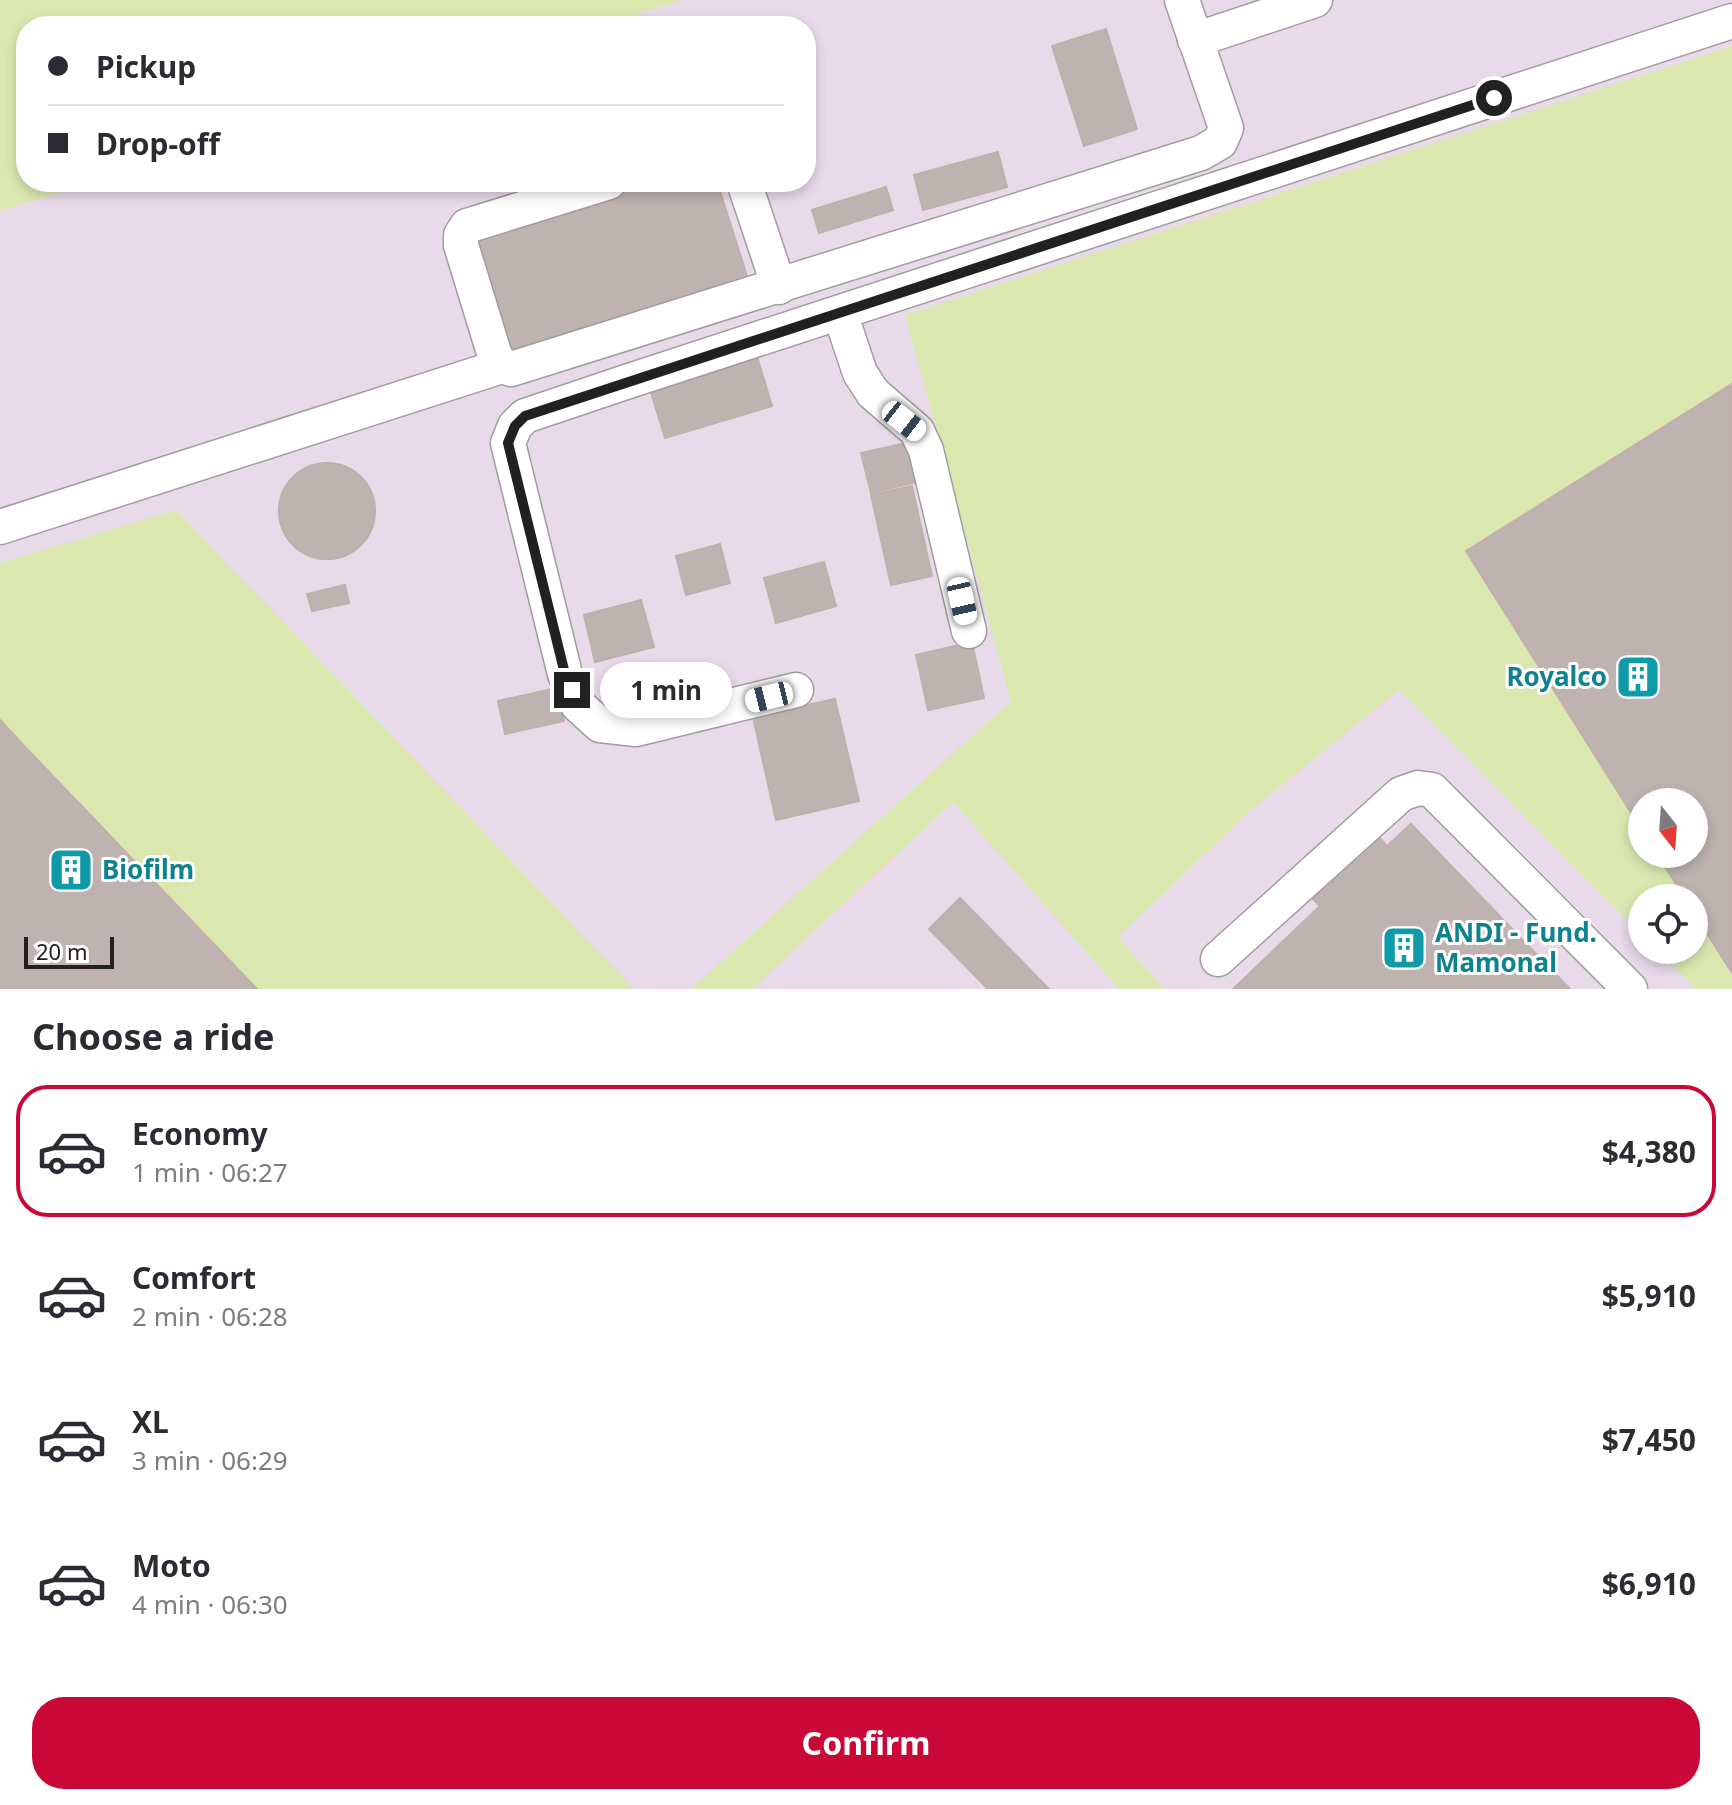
<!DOCTYPE html>
<meta charset="utf-8">
<style>
:root{--surface:#fff;--page:#f2f2f3;--text:#2b2b33;--muted:#7c7c81;--line:#e1e1e2;--accent:#c90838}
body{margin:0;font-family:"Noto Sans",sans-serif;background:var(--page);color:var(--text);height:100vh;display:flex;flex-direction:column;font-size:30px;white-space:nowrap}
*{box-sizing:border-box;margin:0}
p{font-size:26px;color:var(--muted)}
.icon{flex:none;width:44px;height:44px;fill:none;stroke:currentColor;stroke-width:2;stroke-linecap:round;stroke-linejoin:round}
.map{position:relative;height:989px;overflow:hidden}
.details{display:flex;flex-direction:column;background:var(--surface);flex:1}
.details>*{flex:none}
.hud{position:absolute;left:16px;top:16px;width:800px;height:176px;border-radius:32px;box-shadow:0 4px 12px #0003;display:grid;align-content:center;height:176px;padding:0 32px;background:var(--surface)}
.needle{width:52px;rotate:163deg}
.buttons{position:absolute;left:1628px;top:788px;display:grid;gap:16px}
.buttons a{display:grid;place-items:center;width:80px;height:80px;border-radius:50%;background:var(--surface);box-shadow:0 4px 12px #0003;font-size:40px}
.scale{position:absolute;left:24px;bottom:20px;width:90px;box-sizing:border-box;padding-left:8px;border:4px solid #212121;border-top:0;font-size:22px;line-height:28px;white-space:nowrap;color:#212121;-webkit-text-stroke:6px #fff;paint-order:stroke}
.end{position:absolute;width:36px;height:36px;margin:-18px;border:10px solid #212121;background:#fff;box-shadow:0 0 0 4px #fff}
.from{border-radius:50%}
.bubble{position:absolute;height:56px;border-radius:28px;background:var(--surface);box-shadow:0 4px 12px #0003;font-size:26px;font-weight:700;line-height:56px;text-align:center}
.car{position:absolute;width:24px;height:48px;margin:-24px -12px;border-radius:10px;box-shadow:0 0 6px 2px #0007;background:linear-gradient(#fff 24%,#345 0 40%,#fff 0 76%,#345 0 86%,#fff 0)}
.hud b{display:flex;align-items:center;gap:28px;height:76px;font-size:30px}
.hud b+b{border-top:2px solid var(--line)}
.hud i{width:20px;height:20px;background:var(--text)}
ul{padding:0;list-style:none}
li{display:flex;align-items:center;gap:24px;height:132px;margin:0 16px 12px;padding:0 16px;border:4px solid transparent;border-radius:32px}
li div{flex:1}
li b{display:block;font-size:30px}
li em{font-style:normal;font-weight:700}
li.active{border-color:var(--accent)}
li>.icon{width:72px;height:72px;stroke-width:1.5}
h2{padding:0 32px;font-size:36px;line-height:96px}
.primary-button{display:flex;gap:16px;margin-top:auto;padding:16px 32px}
.primary-button a{flex:1;height:92px;border-radius:32px;background:var(--accent);color:#fff;font-size:32px;font-weight:700;line-height:92px;text-align:center}
.map>svg:first-child{display:block}
.industrial{fill:#e8dae9;fill-rule:evenodd}
.grass{fill:#dae8b0}
.building{fill:#beb3b1;stroke:#c2afaa;stroke-width:2}
.lines{fill:none;stroke-linecap:round;stroke-linejoin:round}
.minor-casing{stroke:#9e9e9e;stroke-width:37}
.minor{stroke:#fff;stroke-width:34}
.route{stroke:#212121;stroke-width:10}
.labels{text-anchor:middle;stroke-width:6;stroke-linejoin:round;paint-order:stroke}
.culture-label{font-size:26px;font-weight:bold;fill:#0d838f;stroke:#fff;text-anchor:start}
</style>
<div class="map">
<svg width="1732" height="989" viewBox="0 0 1732 989">
<rect width="100%" height="100%" fill="#f1ebe7"/>
<path class="industrial" d="M683,0H1732V989H0V211L94,182H806V26H599ZM1642,802H1694V854H1642ZM1642,898H1694V950H1642Z"/>
<g class="grass">
<path d="M0,0H683L599,26H26V182H94L0,211Z"/>
<path d="M1732,46V384L1466,551L1642,830V854H1657L1685,898H1642V935L1399,690L1250,811L1118,937L1165,989H1119L953,802L752,989H691L1011,701L905,315Z"/>
<path d="M176,510L634,989H257L0,720V563Z"/>
<path d="M1694,913L1732,973V989H1696L1657,950H1694Z"/>
</g>
<g class="building">
<path d="M1106,29L1137,129L1084,146L1052,46Z"/>
<path d="M998,152L1007,187L923,210L914,175Z"/>
<path d="M653,182H717L748,279L507,355L470,240Z"/>
<path d="M886,187L893,210L819,233L812,210Z"/>
<path d="M756,353L772,406L665,438L649,386Z"/>
<path d="M1732,384V973L1694,913V898H1685L1657,854H1694V802H1642V830L1466,551Z"/>
<path d="M911,442L921,481L871,493L861,453Z"/>
<circle cx="327" cy="511" r="48"/>
<path d="M912,486L932,576L891,585L871,495Z"/>
<path d="M720,544L730,583L686,595L676,556Z"/>
<path d="M824,562L836,606L776,623L764,578Z"/>
<path d="M345,585L349,603L312,611L307,594Z"/>
<path d="M641,600L654,647L595,662L584,615Z"/>
<path d="M972,642L984,698L928,710L916,655Z"/>
<path d="M557,688L564,721L505,734L498,701Z"/>
<path d="M835,699L859,801L776,820L753,717Z"/>
<path d="M0,720L28,750L257,989H0Z"/>
<path d="M1411,824L1570,989H1233L1320,906L1312,898L1377,835L1387,846Z"/>
<path d="M960,898L1049,989H988L929,929Z"/>
</g>
<g class="lines">
<g class="minor-casing">
<g id="minor">
<path d="M1195,40L1315,0"/>
<path d="M609,182L467,226L461,235V245L495,356L502,366L511,369L1201,153L1220,142L1226,128L1182,0"/>
<path d="M744,182L779,287"/>
<path d="M840,313L860,373L873,393L917,431L926,450L969,631"/>
<path d="M0,527L502,366"/>
<path d="M796,690L636,729L600,725L578,705L565,674L508,443L515,426L525,416L629,381L1732,21"/>
<path d="M1218,959L1401,794L1418,788L1432,790L1630,989"/>
</g>
</g>
<use href="#minor" class="minor"/>
</g>
<g class="lines">
<path class="route" d="M572,690L565,674L508,443L515,426L525,416L1494,98"/>
</g>
<defs>
<g id="building-square" transform="scale(2.3)"><rect x="-9" y="-9" width="18" height="18" rx="4" fill="#0f9aa8" stroke="#fff"/><path d="M-4-6H4V6H1V3H-1V6H-4ZM-2.5-4.3h1.7v1.8h-1.7ZM.8-4.3h1.7v1.8H.8ZM-2.5-1h1.7V.8h-1.7ZM.8-1h1.7V.8H.8Z" fill="#fff"/></g>
</defs>
<g fill-rule="evenodd">
<use href="#building-square" x="1638" y="677"/>
<use href="#building-square" x="71" y="870"/>
<use href="#building-square" x="1404" y="948"/>
</g>
<g class="labels">
<g class="culture-label">
<text x="1607" y="686" text-anchor="end">Royalco</text>
<text x="102" y="879">Biofilm</text>
<text x="1435" y="942">ANDI - Fund.<tspan x="1435" dy="30">Mamonal</tspan></text>
</g>
</g>
</svg>
<div class="buttons">
<a><svg class="needle" viewBox="-14 -14 28 28"><path d="M0-13l5 13h-10z" fill="#e53935"/><path d="M0 13l5-13h-10z" fill="#7c7c81"/></svg></a>
<a><svg class="icon" aria-label="locate" viewBox="0 0 24 24"><circle cx="12" cy="12" r="6"/><path d="M12 2v4M12 18v4M2 12h4M18 12h4"/></svg></a>
</div>
<div class="scale">20 m</div>
<i class="end from" style="left:1494px;top:98px"></i>
<i class="end" style="left:572px;top:690px"></i>
<div class="bubble" style="left:600px;top:662px;width:132px">1 min</div>
<i class="car" style="left:904px;top:421px;rotate:128deg"></i>
<i class="car" style="left:962px;top:601px;rotate:167deg"></i>
<i class="car" style="left:769px;top:697px;rotate:256deg"></i>
<div class="hud">
<b><i class="from"></i>Pickup</b>
<b><i></i>Drop-off</b>
</div>
</div>
<section class="details">
<h2>Choose a ride</h2>
<ul>
<li class="active"><svg class="icon" aria-label="car" viewBox="0 0 24 24"><path d="M5 17H2v-5l4-1 3-4h7l3 4 3 1v5h-3M9 17h6M6 11h13"/><circle cx="7" cy="17" r="2"/><circle cx="17" cy="17" r="2"/></svg><div><b>Economy</b><p>1 min · 06:27</p></div><em>$4,380</em></li>
<li><svg class="icon" aria-label="car" viewBox="0 0 24 24"><path d="M5 17H2v-5l4-1 3-4h7l3 4 3 1v5h-3M9 17h6M6 11h13"/><circle cx="7" cy="17" r="2"/><circle cx="17" cy="17" r="2"/></svg><div><b>Comfort</b><p>2 min · 06:28</p></div><em>$5,910</em></li>
<li><svg class="icon" aria-label="car" viewBox="0 0 24 24"><path d="M5 17H2v-5l4-1 3-4h7l3 4 3 1v5h-3M9 17h6M6 11h13"/><circle cx="7" cy="17" r="2"/><circle cx="17" cy="17" r="2"/></svg><div><b>XL</b><p>3 min · 06:29</p></div><em>$7,450</em></li>
<li><svg class="icon" aria-label="car" viewBox="0 0 24 24"><path d="M5 17H2v-5l4-1 3-4h7l3 4 3 1v5h-3M9 17h6M6 11h13"/><circle cx="7" cy="17" r="2"/><circle cx="17" cy="17" r="2"/></svg><div><b>Moto</b><p>4 min · 06:30</p></div><em>$6,910</em></li>
</ul>
<div class="primary-button"><a>Confirm</a></div>
</section>
